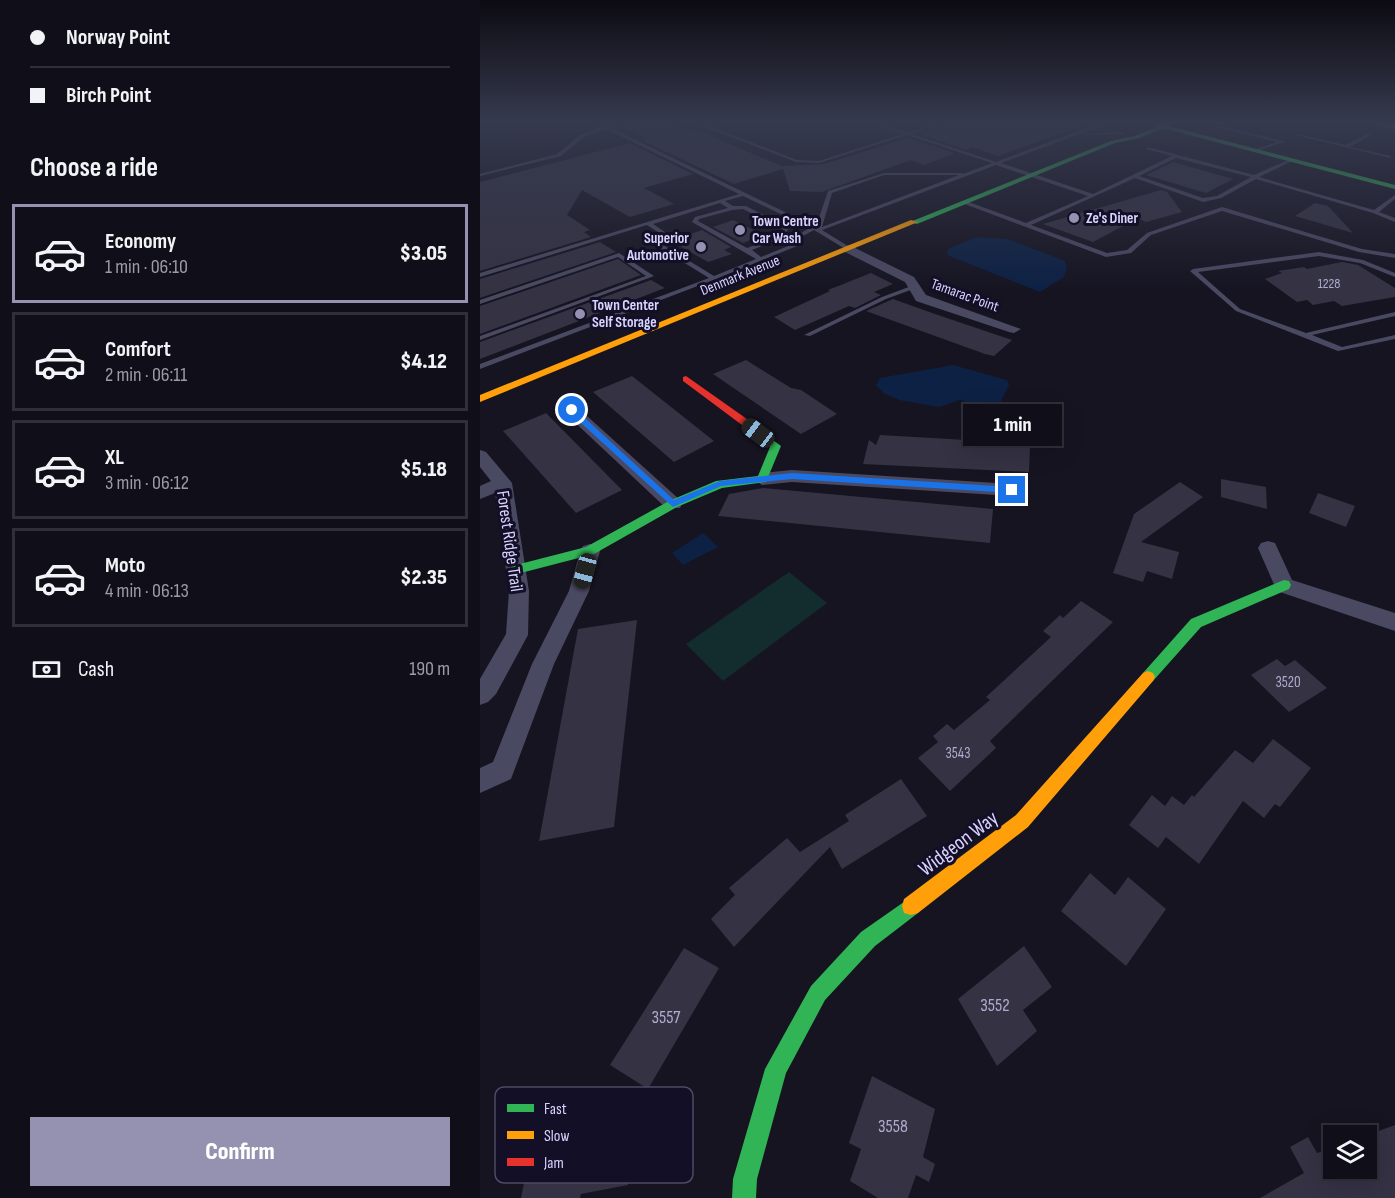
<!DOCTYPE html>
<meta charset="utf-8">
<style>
:root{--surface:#100f19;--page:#1e1d26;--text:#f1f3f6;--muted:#9c9ca2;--line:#302f38;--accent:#9591b1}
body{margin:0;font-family:"Sofia Sans Condensed",sans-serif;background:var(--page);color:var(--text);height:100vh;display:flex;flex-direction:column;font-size:22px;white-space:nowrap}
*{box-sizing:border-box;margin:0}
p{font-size:20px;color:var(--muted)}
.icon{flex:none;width:33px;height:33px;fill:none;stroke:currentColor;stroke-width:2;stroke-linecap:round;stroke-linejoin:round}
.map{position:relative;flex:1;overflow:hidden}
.details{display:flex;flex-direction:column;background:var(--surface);width:480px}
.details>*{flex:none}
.hud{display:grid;align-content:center;height:132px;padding:0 30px;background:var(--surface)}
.fabs{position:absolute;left:843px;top:1125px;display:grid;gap:12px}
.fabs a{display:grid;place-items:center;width:54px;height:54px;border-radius:0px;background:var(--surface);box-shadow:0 6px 24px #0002,0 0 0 2px var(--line);font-size:30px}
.end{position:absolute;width:27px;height:27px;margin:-14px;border:8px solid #1a73e8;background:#fff;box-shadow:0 0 0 3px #fff}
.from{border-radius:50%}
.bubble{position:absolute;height:42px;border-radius:0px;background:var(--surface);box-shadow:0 6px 24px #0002,0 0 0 2px var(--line);font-size:20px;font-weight:800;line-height:42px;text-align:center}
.car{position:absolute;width:18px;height:36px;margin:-18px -9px;border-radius:8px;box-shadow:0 0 4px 2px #0007;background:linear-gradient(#222 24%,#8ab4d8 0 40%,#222 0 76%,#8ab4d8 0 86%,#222 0)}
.hud b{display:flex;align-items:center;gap:21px;height:57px;font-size:22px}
.hud b+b{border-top:2px solid var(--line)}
.hud i{width:15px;height:15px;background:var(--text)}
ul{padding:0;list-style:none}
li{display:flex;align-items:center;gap:18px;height:99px;margin:0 12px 9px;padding:0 18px;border:3px solid var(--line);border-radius:0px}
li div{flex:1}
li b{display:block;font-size:22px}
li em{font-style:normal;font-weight:800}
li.current{border-color:var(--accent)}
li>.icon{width:54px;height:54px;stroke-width:1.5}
h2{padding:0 30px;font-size:27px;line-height:72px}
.pay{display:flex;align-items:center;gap:15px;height:66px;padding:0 30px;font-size:22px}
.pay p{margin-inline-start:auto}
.cta{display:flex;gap:12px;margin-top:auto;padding:12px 30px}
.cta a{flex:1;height:69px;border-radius:0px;background:var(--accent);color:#fff;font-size:24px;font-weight:800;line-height:69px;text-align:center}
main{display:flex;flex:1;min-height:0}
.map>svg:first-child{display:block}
.green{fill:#132c2d}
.water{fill:#0d2144}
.building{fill:#343243}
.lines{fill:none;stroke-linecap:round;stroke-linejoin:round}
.lane{fill:#4a4962;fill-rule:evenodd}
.street{fill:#4a4962;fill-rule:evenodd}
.fast{fill:#30b455;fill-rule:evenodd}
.slow{fill:#ff9f0a;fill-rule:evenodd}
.jam{fill:#e5322d;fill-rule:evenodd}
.route{fill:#1a73e8}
.poi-dot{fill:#9591b1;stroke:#130f26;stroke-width:2}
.labels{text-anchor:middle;stroke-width:6;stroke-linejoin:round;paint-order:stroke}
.far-number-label{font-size:14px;fill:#b0acd0}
.far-poi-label{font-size:15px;font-weight:bold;fill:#d9d4ff;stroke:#130f26;text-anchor:start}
.far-street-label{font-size:15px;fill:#d9d4ff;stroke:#130f26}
.number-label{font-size:15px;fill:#b0acd0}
.street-label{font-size:18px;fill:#d9d4ff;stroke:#130f26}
.near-number-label{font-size:18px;fill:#b0acd0}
.near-street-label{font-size:21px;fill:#d9d4ff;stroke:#130f26}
.key{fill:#130f26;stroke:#4e4a67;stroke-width:1.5}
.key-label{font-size:16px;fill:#d9d4ff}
</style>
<main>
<section class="details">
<div class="hud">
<b><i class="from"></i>Norway Point</b>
<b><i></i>Birch Point</b>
</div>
<h2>Choose a ride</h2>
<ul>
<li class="current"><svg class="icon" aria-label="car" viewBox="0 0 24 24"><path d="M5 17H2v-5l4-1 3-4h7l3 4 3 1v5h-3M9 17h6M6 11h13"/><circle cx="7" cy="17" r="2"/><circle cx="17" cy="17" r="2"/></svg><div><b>Economy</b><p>1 min · 06:10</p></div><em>$3.05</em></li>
<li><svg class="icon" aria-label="car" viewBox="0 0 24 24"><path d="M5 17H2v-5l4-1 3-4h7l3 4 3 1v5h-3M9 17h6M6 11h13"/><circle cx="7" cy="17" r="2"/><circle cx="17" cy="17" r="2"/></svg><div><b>Comfort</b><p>2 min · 06:11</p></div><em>$4.12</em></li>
<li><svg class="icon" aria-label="car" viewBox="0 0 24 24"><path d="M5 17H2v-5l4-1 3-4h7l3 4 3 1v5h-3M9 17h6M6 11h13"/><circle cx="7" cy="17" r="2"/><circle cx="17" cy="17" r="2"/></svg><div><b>XL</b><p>3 min · 06:12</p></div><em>$5.18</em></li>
<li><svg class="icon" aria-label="car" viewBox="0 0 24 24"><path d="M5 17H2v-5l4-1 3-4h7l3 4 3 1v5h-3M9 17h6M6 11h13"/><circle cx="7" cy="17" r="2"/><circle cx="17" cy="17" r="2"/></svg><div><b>Moto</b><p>4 min · 06:13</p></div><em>$2.35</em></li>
</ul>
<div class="pay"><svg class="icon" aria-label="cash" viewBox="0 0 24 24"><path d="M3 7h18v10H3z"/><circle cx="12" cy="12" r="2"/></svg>Cash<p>190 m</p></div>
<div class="cta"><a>Confirm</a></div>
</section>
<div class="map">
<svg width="915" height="1198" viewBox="0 0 915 1198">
<rect width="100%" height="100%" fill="#161421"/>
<path class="green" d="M309,572L347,603L243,681L206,644Z"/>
<g class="water">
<path d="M496,237L528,239L585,261L587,267L584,277L560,292L467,255L468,249Z"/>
<path d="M473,365L527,380L529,385L519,405L512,410L480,400L459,407L419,400L405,394L396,385L400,378Z"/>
<path d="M223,533L238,547L203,565L192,553Z"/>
</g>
<g class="building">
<path d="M141,123H189L208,132L216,130L302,166L344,164L428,138L475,153L444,165L431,160L342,192L310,191L303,169L254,184L161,140L168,139L139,125Z"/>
<path d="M474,123H599L600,126L518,156L492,147L486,150L440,134Z"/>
<path d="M150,143L213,174L164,188L194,204L150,217L102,190L87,215L110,230L104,232L111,237L0,271V182Z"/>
<path d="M693,162L753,179L726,193L666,175Z"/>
<path d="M681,190L687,192L702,212L666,222L658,218L613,242L563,224Z"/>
<path d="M835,203L848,206L873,233L815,216Z"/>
<path d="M253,220L284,235L263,243L233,227Z"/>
<path d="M222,230L251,247L244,250L252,254L228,262L191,241Z"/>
<path d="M120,242L136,252L0,298V279Z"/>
<path d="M138,259L161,275L0,334V306Z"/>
<path d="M862,262L878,265L915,288V297L862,306L854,301L833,305L827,300L817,302L785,279L802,273L798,271L824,267L827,269Z"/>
<path d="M391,273L413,284L394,292L401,295L375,308L369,306L315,330L294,317L350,291L348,290Z"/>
<path d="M171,280L185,288L0,359V342Z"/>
<path d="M413,299L455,314L532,340L514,356L505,354L386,311Z"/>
<path d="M266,360L311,388L321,390L357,414L321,434L233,374Z"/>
<path d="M152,376L234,441L194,462L113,392Z"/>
<path d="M66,413L142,490L96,513L23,431Z"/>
<path d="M400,435L539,443V445L550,446L549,472L383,464L389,440L396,445Z"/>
<path d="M741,479L786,487L787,509L741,497Z"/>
<path d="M700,482L723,497L661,542L699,552L692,579L667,571L663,582L633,573L654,514Z"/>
<path d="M283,488L513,509L510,543L238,516L249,494Z"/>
<path d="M838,493L875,506L866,527L829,513Z"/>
<path d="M601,601L633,622L510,741L516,748L470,791L438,758L458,742L453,736L467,724L474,730L510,700L506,697L571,637L563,631L580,615L583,618Z"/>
<path d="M157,620L134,827L59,841L98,629Z"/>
<path d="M797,659L805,666L815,660L847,688L809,712L771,675Z"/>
<path d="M793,739L831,768L800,807L795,804L784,818L763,801L719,864L686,837L678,848L649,825L672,795L685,806L692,796L704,805L712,795L714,797L755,750L773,763Z"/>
<path d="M421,779L447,816L362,869L350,847L254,947L231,919L255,895L249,888L307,838L320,852L369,821L365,815Z"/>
<path d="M610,873L635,895L648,877L686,909L646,966L581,911Z"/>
<path d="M544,946L572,987L543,1010L557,1031L517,1066L478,999Z"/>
<path d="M204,948L239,968L168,1089L130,1065Z"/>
<path d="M392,1076L455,1109L443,1157L455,1164L449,1182L436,1175L428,1198H398L370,1181L381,1149L369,1143Z"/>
<path d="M155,1122L148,1185L101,1194L100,1198H41L52,1142Z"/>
<path d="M915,1125V1198H780L824,1173L810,1147L828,1137L837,1153L854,1147V1168H886L885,1136Z"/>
</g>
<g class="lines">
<g class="lane">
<path d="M132,123H139L129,127L336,227L348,191L404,173H481L483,174L512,163L427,135L339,163L316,162L215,123H222L317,160L339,161L423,134L394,123C406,123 417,132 428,132C439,132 450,123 462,123L432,134L516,162L615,125L612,123H619L621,126L521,163L613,194L692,156L666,149L668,147L774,175L810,159L812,161L779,177L894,210L915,195V199L899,212L915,218V222L893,213L776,179L741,198L723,202L655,178L551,225L627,253L647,250L667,233L742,207L882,249L915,254V258L879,252L742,211L671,235L651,253L626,257L482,203V201H486L546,223L608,196L516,165L342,230L371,248V250H367L334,230L321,237L317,246L236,279L0,369V364L229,278L169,241V239L181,234L167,225L0,277V273L259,194L126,129L104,137L81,156L0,176V174L77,154L100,135L117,129L116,127ZM696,158L771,177L737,196L723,198L659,176ZM404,175H479L342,227L352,193ZM263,196L330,228L317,235L313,244L281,257L272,250L302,238L309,228L266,206H253L245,201ZM240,203L248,208L215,217L212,222L276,259L234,276L175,240L188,234L173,224ZM263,209L303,229L298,236L267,248L218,221L219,219L252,210Z"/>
<path d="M740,126L804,141V142L774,152V150L797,142L738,128Z"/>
<path d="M642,132L644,134L603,135L601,134Z"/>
<path d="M889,133L891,135L870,147L911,156V158L815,135L817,134L865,145Z"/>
<path d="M839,252L883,260L915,273V277L880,263L839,256L718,272L760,309L826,333L915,312V316L832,335L862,347L915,335V339L858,351L756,311L710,271L713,269Z"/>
<path d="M139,253L174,276L0,340V336L166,276L138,257L0,304V300Z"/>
<path d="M434,285L437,287L436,288L406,299L330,336L324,335L402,297Z"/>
</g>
<g class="street">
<path d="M369,245L434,277L446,295L541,329L534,333L529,332L436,301L425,282L365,252V246Z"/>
<path d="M91,405L97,407L200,500L202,504L200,508H186L85,413L83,410L85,407Z"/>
<path d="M0,450L6,452L32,483L49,591L48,635L16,694L8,702L0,705V679L26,634L29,591L15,493L0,499V486L11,481L0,467Z"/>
<path d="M312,470L532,484L541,490L532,496L312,482L282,485L273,479L282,473Z"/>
<path d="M788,541L795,543L812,580L915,613V631L797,591L778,548L781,543Z"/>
<path d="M110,544L117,546L120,551L109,591L74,664L31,779L0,793V768L13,762L52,664L89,591L100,551L103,546Z"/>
</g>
<g class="fast">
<path d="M677,123H694L688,126L915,185V189L683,128L659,138L635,143L437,224L430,222L631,141L655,136L677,127L670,124Z"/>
<path d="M896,123L915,125V129L896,124Z"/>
<path d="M270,423L301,446L286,482L242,488L197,507L114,554L37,574L32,572L31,569L32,566L106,547L189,501L236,481L278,476L290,447L266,428V424Z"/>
<path d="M804,580L809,581L811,585L809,589L721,627L673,681L668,683L663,681L661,677L663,673L711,619Z"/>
<path d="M431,897L438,899L440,906L438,913L395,946L345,1000L306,1073L277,1179L276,1198H252L253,1179L285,1069L331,986L381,932Z"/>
</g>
<g class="slow">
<path d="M431,220L438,222L0,402V395Z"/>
<path d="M668,671L673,673L675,677L673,681L548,827L438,913L431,915L424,913L422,906L424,899L536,815L663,673Z"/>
</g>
<path class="jam" d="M206,376L274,424V428H266L203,381V377Z"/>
</g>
<linearGradient id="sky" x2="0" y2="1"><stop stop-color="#0c0b12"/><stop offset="0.42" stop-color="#363a4e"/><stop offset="1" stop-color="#363a4e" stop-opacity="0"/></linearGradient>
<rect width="915" height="291" fill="url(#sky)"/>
<path class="route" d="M89,408H94L194,500L240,481L312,473L532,487L537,490L532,493L312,479L241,486L193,507L89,412Z"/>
<g class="poi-dot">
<circle cx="594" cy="218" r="6"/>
<circle cx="260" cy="230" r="6"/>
<circle cx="221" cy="247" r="6"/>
<circle cx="100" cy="314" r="6"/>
</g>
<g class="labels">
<g class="far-number-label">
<text x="849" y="288">1228</text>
</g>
<g class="far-poi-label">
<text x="606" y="223">Ze's Diner</text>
<text x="272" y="226">Town Centre<tspan x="272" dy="17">Car Wash</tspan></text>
<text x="209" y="243" text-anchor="end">Superior<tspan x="209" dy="17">Automotive</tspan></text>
<text x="112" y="310">Town Center<tspan x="112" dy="17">Self Storage</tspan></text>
</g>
<g class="far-street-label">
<text transform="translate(260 275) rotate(-22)" y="5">Denmark Avenue</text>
<text transform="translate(485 295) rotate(20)" y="5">Tamarac Point</text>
</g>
<g class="number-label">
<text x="808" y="687">3520</text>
<text x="478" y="758">3543</text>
</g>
<g class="street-label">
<text transform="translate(30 541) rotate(82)" y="6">Forest Ridge Trail</text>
</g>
<g class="near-number-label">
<text x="515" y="1011">3552</text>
<text x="186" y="1023">3557</text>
<text x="413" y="1132">3558</text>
</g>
<g class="near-street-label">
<text transform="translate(478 843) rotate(-37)" y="7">Widgeon Way</text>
</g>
</g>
<rect x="15" y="1087" width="198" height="96" rx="9" class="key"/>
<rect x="27" y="1104" width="27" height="8" fill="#30b455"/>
<rect x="27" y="1131" width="27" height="8" fill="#ff9f0a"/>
<rect x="27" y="1158" width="27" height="8" fill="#e5322d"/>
<g class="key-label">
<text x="64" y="1114">Fast</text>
<text x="64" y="1141">Slow</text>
<text x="64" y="1168">Jam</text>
</g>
</svg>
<div class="fabs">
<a><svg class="icon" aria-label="layers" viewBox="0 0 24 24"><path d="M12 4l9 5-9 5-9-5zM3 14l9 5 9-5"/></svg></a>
</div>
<i class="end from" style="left:92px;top:410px"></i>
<i class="end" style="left:532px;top:490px"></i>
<div class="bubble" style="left:483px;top:404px;width:99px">1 min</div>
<i class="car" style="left:278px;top:433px;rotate:307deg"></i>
<i class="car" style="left:105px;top:571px;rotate:195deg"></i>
</div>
</main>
